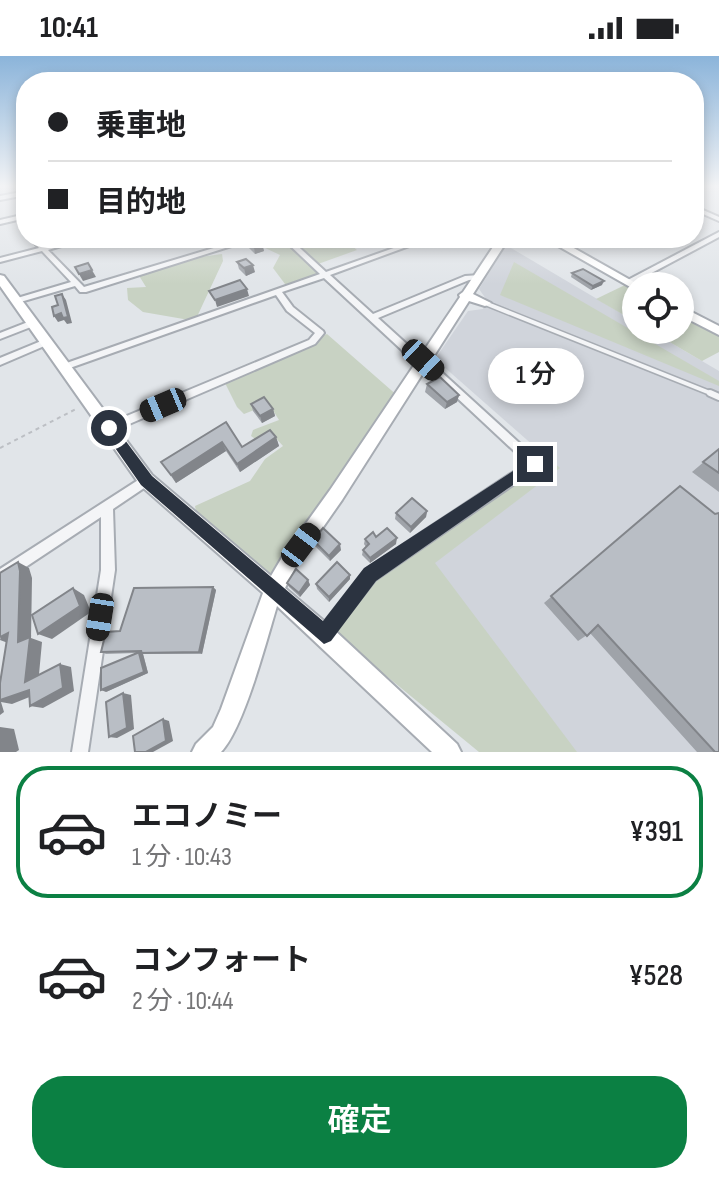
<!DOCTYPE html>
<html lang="ja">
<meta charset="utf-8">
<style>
:root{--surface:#fff;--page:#f6f6f6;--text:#202124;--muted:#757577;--line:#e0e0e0;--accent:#0b8043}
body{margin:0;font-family:"Sofia Sans Condensed","Noto Sans JP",sans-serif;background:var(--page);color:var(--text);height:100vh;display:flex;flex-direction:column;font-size:30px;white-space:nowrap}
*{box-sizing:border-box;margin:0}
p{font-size:26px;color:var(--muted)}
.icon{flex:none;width:44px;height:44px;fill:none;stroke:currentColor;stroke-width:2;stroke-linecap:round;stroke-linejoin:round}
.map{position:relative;height:696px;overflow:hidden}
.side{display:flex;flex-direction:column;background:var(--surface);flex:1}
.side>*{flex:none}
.banner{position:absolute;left:16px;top:16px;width:688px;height:176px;border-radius:32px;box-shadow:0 4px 12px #0003;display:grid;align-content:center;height:176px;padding:0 32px;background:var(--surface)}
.buttons{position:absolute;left:622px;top:216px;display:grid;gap:16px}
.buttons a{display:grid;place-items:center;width:72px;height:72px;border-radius:50%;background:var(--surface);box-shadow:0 4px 12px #0003;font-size:40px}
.end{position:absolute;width:36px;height:36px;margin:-18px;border:10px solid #2b3340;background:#fff;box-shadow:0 0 0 4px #fff}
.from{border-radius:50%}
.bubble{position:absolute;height:56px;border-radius:28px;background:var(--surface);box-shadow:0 4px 12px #0003;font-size:26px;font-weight:600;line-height:56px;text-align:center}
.car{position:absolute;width:24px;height:48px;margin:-24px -12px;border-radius:10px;box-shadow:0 0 6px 2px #0007;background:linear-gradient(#222 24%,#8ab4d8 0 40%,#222 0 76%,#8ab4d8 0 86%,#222 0)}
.banner b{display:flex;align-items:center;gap:28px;height:76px;font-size:30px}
.banner b+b{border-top:2px solid var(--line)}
.banner i{width:20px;height:20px;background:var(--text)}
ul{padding:14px 0 0;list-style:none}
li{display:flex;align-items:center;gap:24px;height:132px;margin:0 16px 12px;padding:0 16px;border:4px solid transparent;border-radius:32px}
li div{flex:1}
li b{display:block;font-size:30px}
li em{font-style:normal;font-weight:600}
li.current{border-color:var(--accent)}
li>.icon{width:72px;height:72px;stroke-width:1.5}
.action{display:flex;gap:16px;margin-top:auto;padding:16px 32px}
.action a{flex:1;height:92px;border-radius:32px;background:var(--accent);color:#fff;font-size:32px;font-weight:600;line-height:92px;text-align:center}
.status{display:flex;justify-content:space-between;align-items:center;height:56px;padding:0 40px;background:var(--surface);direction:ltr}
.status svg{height:22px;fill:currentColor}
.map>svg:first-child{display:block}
.built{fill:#d0d4db}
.green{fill:#c8d2c3}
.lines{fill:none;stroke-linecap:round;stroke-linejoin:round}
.lane-far1-casing{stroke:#a7acb3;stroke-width:7}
.lane-casing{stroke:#a7acb3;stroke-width:10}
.street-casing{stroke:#a7acb3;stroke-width:4}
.secondary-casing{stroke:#a7acb3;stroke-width:4}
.path{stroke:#bcbfc4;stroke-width:2;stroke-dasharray:4 4;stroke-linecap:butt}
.lane-far1{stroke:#f4f5f7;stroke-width:4}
.lane{stroke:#f4f5f7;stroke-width:6}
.street{fill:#f4f5f7;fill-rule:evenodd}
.secondary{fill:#fff;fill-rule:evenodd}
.wall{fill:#9fa3a9}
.shaded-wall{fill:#82858a}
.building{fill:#b9bec5;stroke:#82858a;stroke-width:2}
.route{fill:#2b3340}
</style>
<div class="status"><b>10:41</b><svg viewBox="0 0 49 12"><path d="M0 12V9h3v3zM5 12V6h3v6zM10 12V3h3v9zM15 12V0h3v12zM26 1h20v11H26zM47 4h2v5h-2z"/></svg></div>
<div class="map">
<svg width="719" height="696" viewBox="0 0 719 696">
<rect width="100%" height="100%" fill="#e1e5e9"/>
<path class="built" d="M506,189L636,266V274H649L719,315V696H576L434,507L559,412L435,303L468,255L483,253L486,243L479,233Z"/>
<g class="green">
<path d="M260,182H280L321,218L288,232L273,212L280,199L250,185Z"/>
<path d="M289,182H342L357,194L318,208Z"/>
<path d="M222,198L223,205L195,265L143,256L128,244L127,232L146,231L138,218L193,202Z"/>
<path d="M514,206L719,325V330L500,239Z"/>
<path d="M627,228L636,233V266L596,243Z"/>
<path d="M680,257L719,278V296L702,305L649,274H680Z"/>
<path d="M327,278L399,341L280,522L241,507L236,488L199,471L195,450L250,425L265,403L283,390L273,379L258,385L251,380L253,374L279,364L269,348L244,358L237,351L222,321L244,315Z"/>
<path d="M549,402L560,412L435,507L577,696H479L334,577L377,514Z"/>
</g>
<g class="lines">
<g class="lane-far1-casing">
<path id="lane-far1" d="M485,247L715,339"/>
</g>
<g class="lane-casing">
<path id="lane" d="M710,337L719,341"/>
</g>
<g class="street-casing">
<g id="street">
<path d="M26,135V139L0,144V140Z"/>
<path d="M694,150L719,161V165L694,154Z"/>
<path d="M26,158V162L0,168V164Z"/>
<path d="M719,176V181L631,228H628L624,226Z"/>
<path d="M30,182H37L45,190L77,182H88L48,194L84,231L247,182H257L86,236H80L75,230L17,247L13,245L14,243L71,226L42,195L0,206V202L39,192Z"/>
<path d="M282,182H289L326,216L422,182H431L330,219L373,258L465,220L480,219V223L469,224L378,262L421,301L426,302L539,405L541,408L539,411L375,524L329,583L324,585L319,583L317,578L319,573L365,514L527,407L423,310L418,309L324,222L282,236L293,251L323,275L324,277L315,288L113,375H105L104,372L105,369L309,284L315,277L287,255L276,239L67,313H61L59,311L61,309L320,218Z"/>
<path d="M489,182H498L504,186L499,187Z"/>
<path d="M33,264L37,267L36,269L0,283V277Z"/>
<path d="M46,283L50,286L49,288L0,309V302Z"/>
<path d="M146,419L150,420L152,424L150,428L113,453L115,514L88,696H72L101,514V461L0,528V513Z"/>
</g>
</g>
<g class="secondary-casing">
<g id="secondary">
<path d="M499,182H509L473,238L491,247L485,250L469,245L342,444L296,510L285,532L331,571L457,688L461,696H432L277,550C266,586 244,672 221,696H192L196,688L213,671L221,653L263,537L140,429L0,230V219L4,220L152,419L271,520L284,498L330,434L460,241L459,239L463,236Z"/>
<path d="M544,182H556L641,230H636V233L632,232Z"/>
<path d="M680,250L719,270V279L680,259Z"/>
</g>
</g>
<path class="path" d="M0,392L78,352"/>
<use href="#lane-far1" class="lane-far1"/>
<use href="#lane" class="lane"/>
<use href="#street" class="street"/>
<use href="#secondary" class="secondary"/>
</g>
<g class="wall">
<path d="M247,185L262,188L264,195L255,198L249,192Z"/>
<path d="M237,206L255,216L246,220L239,213Z"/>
<path d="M572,217L602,229L591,234L571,221Z"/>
<path d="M427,328L459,339L457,346L445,353L425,336Z"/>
<path d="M251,348L273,353L275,360L262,367L253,355Z"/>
<path d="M226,366L242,391L276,381L279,390L240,416L226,395L176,427L161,406Z"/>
<path d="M719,393V436L692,416Z"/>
<path d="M680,430L719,696H697L590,577L578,585L544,547Z"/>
<path d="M427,455L426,461L410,477L395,463L396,457Z"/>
<path d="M376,481L396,488L370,507L362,499L363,494L366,491L364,488L365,483Z"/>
<path d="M313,484L341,494L330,505L314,489Z"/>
<path d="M350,519V523L329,546L317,533L316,528Z"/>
<path d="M308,524L310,529L300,541L289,531L287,527Z"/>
<path d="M213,531L216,534L202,598H143L148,617L106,636L136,597L106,598L101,596L120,575Z"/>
</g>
<g class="shaded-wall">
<path d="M262,188L264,195L255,198L254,191Z"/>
<path d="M253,209L255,216L246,220L244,212Z"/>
<path d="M92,214L96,221L83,225L79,218Z"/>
<path d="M604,225L602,229L591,234L593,230Z"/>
<path d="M247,233L249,240L217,251L215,244Z"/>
<path d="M62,238L66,244L72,267L67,268L64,264L58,266L54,260Z"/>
<path d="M691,260L686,267L680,270V266Z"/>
<path d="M459,339L457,346L445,353L447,346Z"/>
<path d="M273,353L275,360L262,367L260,360Z"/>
<path d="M276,381L279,390L240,416L237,408Z"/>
<path d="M222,386L226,395L176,427L171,419Z"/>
<path d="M427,455L426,461L410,477L411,471Z"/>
<path d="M397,482L396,488L370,507V502Z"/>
<path d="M340,488L341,494L330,505L329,500Z"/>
<path d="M18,506L29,512L32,522L31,582L42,586L38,629L25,626L8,587L0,584Z"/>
<path d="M350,519V523L329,546V541Z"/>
<path d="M308,524L310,529L300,541L299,537Z"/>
<path d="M213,531L216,534L202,598L199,596Z"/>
<path d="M73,532L84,539L91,556L52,583L38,578Z"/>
<path d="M139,597L143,598L148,617L106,636L101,634Z"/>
<path d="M60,608L71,611L74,635L43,652L30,650Z"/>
<path d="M29,634L42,636L12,648L1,646L4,656L0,659V643Z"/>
<path d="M123,637L131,639L134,673L117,682L109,681Z"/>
<path d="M163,663L169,665L173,685L153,696H146Z"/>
<path d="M0,671L14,673L19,694L16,696H0Z"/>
</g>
<g class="building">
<path d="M256,182L262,188L254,191L247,185Z"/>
<path d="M246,203L253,209L244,212L237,206Z"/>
<path d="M88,207L92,214L79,218L75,211Z"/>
<path d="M583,213L604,225L593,230L572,217Z"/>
<path d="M240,224L247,233L215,244L209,235Z"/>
<path d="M62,238L68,261L63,262L61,257L54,260L52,251L58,249L55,240Z"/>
<path d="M680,254L691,260L680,266Z"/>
<path d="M440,321L459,339L447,346L427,328Z"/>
<path d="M264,341L273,353L260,360L251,348Z"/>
<path d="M226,366L242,391L270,374L276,381L237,408L222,386L171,419L161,406Z"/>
<path d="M719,393V417L703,406Z"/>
<path d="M680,430L715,458L719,457V696H715L598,569L587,580L551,540Z"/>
<path d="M412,442L427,455L411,471L396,457Z"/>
<path d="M323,472L340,488L329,500L313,484Z"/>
<path d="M387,472L397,482L370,502L363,494L369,488L365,483L373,476L376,481Z"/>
<path d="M18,506L20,515L18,586L30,581L25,626L60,608L63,632L30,650L29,634L0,644V627L8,577L0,581V517Z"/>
<path d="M337,506L350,519L329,541L316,528Z"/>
<path d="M296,513L308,524L299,537L287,527Z"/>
<path d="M213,531L199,596L139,597L144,616L101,634V612L142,595L101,596L106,576L120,575L134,532Z"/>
<path d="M73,532L80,550L38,578L32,559Z"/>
<path d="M123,637L127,672L109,681L106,646Z"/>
<path d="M163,663L166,685L146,696H135L133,680Z"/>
</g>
<linearGradient id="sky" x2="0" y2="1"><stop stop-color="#8bb4da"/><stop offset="0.57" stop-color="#f2f3f5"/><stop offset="1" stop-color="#f2f3f5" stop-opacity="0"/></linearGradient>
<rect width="719" height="228" fill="url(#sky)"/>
<path class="route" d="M109,367L113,368L152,420L323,565L364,512L530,404H541L543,408L376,525L331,585L324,588L141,429L104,376V368Z"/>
</svg>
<div class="buttons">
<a><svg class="icon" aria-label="locate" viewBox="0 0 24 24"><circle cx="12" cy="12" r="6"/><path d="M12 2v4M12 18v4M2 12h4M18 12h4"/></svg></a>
</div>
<i class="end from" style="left:109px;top:372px"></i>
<i class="end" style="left:535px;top:408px"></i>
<div class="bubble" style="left:488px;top:292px;width:96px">1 分</div>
<i class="car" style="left:423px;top:304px;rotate:133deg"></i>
<i class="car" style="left:163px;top:349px;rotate:247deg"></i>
<i class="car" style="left:301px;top:489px;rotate:37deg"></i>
<i class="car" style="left:100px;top:561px;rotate:189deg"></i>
<div class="banner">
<b><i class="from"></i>乗車地</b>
<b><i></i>目的地</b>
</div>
</div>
<section class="side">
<ul>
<li class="current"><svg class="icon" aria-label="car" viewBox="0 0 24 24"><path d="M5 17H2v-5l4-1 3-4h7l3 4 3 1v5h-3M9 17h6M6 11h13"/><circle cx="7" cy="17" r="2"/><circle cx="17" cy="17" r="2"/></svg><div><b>エコノミー</b><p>1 分 · 10:43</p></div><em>¥391</em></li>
<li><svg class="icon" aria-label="car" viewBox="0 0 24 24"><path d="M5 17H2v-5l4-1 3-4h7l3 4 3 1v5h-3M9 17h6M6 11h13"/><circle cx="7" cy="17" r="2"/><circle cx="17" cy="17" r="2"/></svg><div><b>コンフォート</b><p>2 分 · 10:44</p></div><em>¥528</em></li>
</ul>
<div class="action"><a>確定</a></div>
</section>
